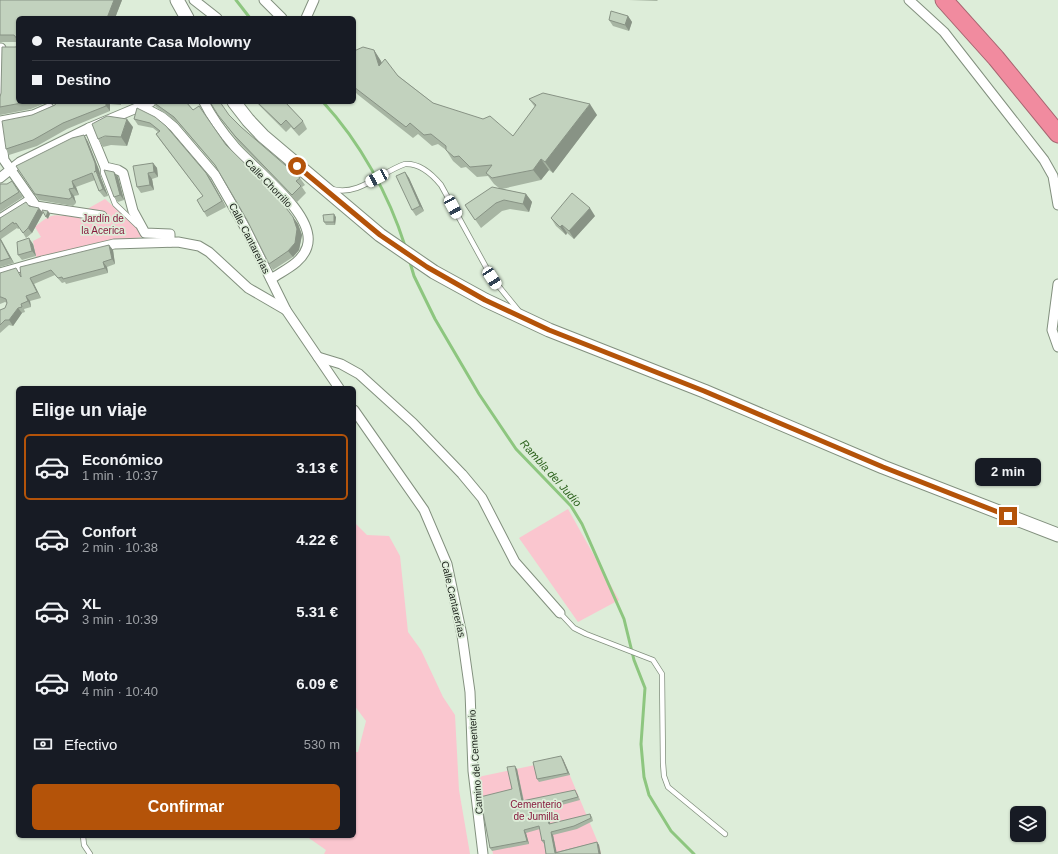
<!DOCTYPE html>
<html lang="es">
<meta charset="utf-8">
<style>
:root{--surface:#171b24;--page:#20242c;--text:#f1f3f6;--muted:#9ea1a6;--line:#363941;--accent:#b45309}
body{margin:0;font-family:Helvetica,sans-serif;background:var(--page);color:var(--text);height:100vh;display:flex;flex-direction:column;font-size:15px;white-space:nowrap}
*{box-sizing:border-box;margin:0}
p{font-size:13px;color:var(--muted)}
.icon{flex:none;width:22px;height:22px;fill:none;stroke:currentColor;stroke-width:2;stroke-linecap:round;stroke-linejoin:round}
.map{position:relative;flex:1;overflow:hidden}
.side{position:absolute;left:16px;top:386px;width:340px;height:452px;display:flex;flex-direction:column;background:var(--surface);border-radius:6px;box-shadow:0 1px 3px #0004}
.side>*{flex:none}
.guide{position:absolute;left:16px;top:16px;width:340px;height:88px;border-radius:6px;box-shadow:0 1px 3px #0004;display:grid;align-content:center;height:88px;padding:0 16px;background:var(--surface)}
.fabs{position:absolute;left:1010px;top:806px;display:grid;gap:8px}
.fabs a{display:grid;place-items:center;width:36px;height:36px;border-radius:6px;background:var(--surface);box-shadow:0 1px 3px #0004;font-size:20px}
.end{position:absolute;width:18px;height:18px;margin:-9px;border:5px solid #b45309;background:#fff;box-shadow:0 0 0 2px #fff}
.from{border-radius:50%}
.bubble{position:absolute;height:28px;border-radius:6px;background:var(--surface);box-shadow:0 1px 3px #0004;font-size:13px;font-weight:700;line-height:28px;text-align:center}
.car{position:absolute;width:12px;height:24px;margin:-12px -6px;border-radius:5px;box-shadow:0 0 3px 1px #0007;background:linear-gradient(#fff 24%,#345 0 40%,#fff 0 76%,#345 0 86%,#fff 0)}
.guide b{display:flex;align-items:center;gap:14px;height:38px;font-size:15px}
.guide b+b{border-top:1px solid var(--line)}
.guide i{width:10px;height:10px;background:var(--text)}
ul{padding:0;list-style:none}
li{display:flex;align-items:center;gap:12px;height:66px;margin:0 8px 6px;padding:0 8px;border:2px solid transparent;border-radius:6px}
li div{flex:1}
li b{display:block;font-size:15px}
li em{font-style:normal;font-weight:700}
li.on{border-color:var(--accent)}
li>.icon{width:36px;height:36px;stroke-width:1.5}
h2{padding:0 16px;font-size:18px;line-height:48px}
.pay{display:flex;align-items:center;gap:10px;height:44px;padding:0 16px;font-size:15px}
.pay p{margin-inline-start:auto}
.action{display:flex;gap:8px;margin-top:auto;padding:8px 16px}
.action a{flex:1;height:46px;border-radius:6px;background:var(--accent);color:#fff;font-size:16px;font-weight:700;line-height:46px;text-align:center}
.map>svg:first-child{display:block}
.green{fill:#fac6cf}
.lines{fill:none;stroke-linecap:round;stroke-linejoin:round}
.stream{stroke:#8dc67f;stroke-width:3}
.lane-casing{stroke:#82907e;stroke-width:6}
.street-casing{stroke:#82907e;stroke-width:11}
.secondary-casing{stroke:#82907e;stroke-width:15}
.highway-casing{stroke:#a56570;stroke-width:19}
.lane{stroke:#fff;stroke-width:4.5}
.street{stroke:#fff;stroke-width:9}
.secondary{stroke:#fff;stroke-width:13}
.highway{stroke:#f18b9f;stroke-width:17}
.wall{fill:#a7b5a3}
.shaded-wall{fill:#889385}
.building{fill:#c2d2be;stroke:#889385}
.route{stroke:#b45309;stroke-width:5}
.labels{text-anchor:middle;stroke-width:3.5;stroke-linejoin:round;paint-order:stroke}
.street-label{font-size:10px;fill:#191f18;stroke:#ddedd9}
.park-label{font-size:10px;fill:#881b3e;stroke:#ddedd9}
.water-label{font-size:11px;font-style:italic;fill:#2c621d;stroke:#ddedd9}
</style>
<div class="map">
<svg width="1058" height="854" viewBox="0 0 1058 854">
<rect width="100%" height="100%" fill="#ddedd9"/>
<g class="green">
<path d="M105,199L138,228L142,237L114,241L36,258L33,241L41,237L35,227C43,220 51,213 62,216L63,213H80Z"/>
<path d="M568,509L619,600L578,622L519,538Z"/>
<path d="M354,522L367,535L389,536L400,556L408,632L421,650L443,697L455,715L459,790L470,854H324L326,850L306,836H354V752H358L366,721L354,705Z"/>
<path d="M563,759L599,845L601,854H493L478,777Z"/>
</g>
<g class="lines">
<g class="stream">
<path d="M236,0L250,18"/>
<path d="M323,102C360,142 389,195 405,246"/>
<path d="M409,259L414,276L435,319L479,394L516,449L571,506L582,524L624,619L634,660L645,688L641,744L644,777L649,795L671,831L694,854"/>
</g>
<g class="lane-casing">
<g id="lane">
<path d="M103,166V173L115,204L137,225"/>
<path d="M332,189C358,197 381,172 405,164C420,163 432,174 441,185L492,278L518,310"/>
<path d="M560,613L574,628L586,634L653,660L662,674L663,763L664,776L668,787L725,834"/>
<path d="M83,836L84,845L90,854"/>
</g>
</g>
<g class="street-casing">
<g id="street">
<path d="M194,0L217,18"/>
<path d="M264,0L282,18"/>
<path d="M909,0L944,32L1044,160L1053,176L1058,205"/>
<path d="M306,18L314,0"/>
<path d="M0,100L1,48"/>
<path d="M139,102L141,106L162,117L174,127L215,175L246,229L286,310L339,388"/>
<path d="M204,102C212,118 224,134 235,147C254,169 318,215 307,247C302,263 284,270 271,279"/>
<path d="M0,121L33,115L49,108"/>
<path d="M0,127L4,160L36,206L102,216"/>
<path d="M89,128L105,167L118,170L123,173L133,211L145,233L170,234V242"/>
<path d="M0,178L20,162L89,128L151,102"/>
<path d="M0,219L31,199"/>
<path d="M0,273L42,261L114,244L178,242L199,246L209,252L248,288L286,310"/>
<path d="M1058,284L1052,330L1058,347"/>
<path d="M318,357L341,364L359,374L413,423L462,474L482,498L515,562L560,613"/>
<path d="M354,410L424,510L447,564L462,635L470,692L473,771L483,854"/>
</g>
</g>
<g class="secondary-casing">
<g id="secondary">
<path d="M177,0L187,18"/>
<path d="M234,102L248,120L263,136L380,235L434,272L485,300L549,330L704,391L883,467L1058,535"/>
</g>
</g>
<g class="highway-casing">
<path id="highway" d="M944,0L996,58L1058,134"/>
</g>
<use href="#lane" class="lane"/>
<use href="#street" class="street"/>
<use href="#secondary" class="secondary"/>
<use href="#highway" class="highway"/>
</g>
<g class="wall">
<path d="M0,0H122L115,18H18V42H0Z"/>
<path d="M629,0H658L657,1Z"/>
<path d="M628,16L632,22L629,31L613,26L609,20Z"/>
<path d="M374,50L382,63L433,103L513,136L535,107L529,99L597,115L553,173L549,170L541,180L502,189L526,194L532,202L529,212L510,209L502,211L481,228L465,205L499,188L494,184L488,176L477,177L466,167L461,168L453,161L446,150L438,144L432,146L418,134L413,138L357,94L354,90V51Z"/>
<path d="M0,97L18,102H48L31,109L0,115Z"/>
<path d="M57,102H121V105L110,104V111L67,129L37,146L9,155L6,149L32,115L55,105Z"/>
<path d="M153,102H189L187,103L193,110L226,145L293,217L298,224L302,235L299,250L293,257L273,270L269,264L247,220L217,168L178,123L156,107Z"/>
<path d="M256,102H285L303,121L307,129L299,136L291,127L286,132Z"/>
<path d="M137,108L206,173L226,207L207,217L204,212L203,196L160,140L156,134L158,132L153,128L138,125L134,119Z"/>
<path d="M218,115H229L241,127L300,178L305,185L302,187L306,193L297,202L239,143Z"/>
<path d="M133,127L127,146L111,145L103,147L98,139Z"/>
<path d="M84,135L88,142L99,170L101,178L108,196L104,197L99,191L95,180L76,187L79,195L74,196L76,203L73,206L39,200L16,166Z"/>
<path d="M153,163L157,168L158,177L152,179L154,190L141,193L137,187Z"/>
<path d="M114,172L118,177L124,200L118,202L114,197Z"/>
<path d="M405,172L409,178L424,211L416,216L412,210Z"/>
<path d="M12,181L23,197L0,212V184H7Z"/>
<path d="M29,206L43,213L32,233L26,238L20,228L18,229L17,228L1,239L14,263L0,267V218Z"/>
<path d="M595,216L574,239L567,233L566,235L556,226L551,218Z"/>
<path d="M336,217L335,225H326L324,222Z"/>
<path d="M33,244L36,256L22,260L18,255Z"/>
<path d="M109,245L113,250L115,264L107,267L108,273L66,284L65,282L62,283L55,275L34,284L41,298L30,301L31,307L24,309L25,312L22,313L13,326L9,325L0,333V310L5,308L7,303L5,302L0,304V273L21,275Z"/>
<path d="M563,759L570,775L539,782L537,779Z"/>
<path d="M517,769L524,801L577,793L580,800L547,809L550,824L590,814L592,817L593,821L577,829L553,835L556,852L597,842L599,845L546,854L544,844L542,841L540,829L526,833L529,844L492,851L490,848L512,789Z"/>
</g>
<g class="shaded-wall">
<path d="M114,0H122L115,18H107Z"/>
<path d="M628,16L632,22L629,31L625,25Z"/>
<path d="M374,50L381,61L387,77L379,66Z"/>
<path d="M106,102H109L110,104V111L106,106Z"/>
<path d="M590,104L597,115L553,173L545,162Z"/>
<path d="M127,119L133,127L127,146L121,137Z"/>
<path d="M84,135L88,142L99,170L101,178L96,171Z"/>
<path d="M541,159L549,170L541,180L533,170Z"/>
<path d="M153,163L157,168L158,177L154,172Z"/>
<path d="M96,171L101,178L108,196L103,189Z"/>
<path d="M114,172L118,177L124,200L120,195Z"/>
<path d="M405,172L409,178L424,211L420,206Z"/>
<path d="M148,173L152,179L154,190L150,185Z"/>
<path d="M206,173L210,178L226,207L222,201Z"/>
<path d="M72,181L76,187L79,195L74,188Z"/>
<path d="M69,189L74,196L76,203L72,197Z"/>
<path d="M526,194L532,202L529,212L523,204Z"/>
<path d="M39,208L43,213L32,233L28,228Z"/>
<path d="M590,208L595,216L574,239L569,231Z"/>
<path d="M48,211L50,214L48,219L46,217Z"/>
<path d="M334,214L336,217L335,225L334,222Z"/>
<path d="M293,217L298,224L302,235L299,250L293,257L288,251Z"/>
<path d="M562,225L567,233L566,235L560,227Z"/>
<path d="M0,238L14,263L10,258L0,239Z"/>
<path d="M29,238L33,244L36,256L32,251Z"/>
<path d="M109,245L113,250L115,264L112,259Z"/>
<path d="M103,262L107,267L108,273L105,268Z"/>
<path d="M30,278L34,284L41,298L37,292Z"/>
<path d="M26,296L30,301L31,307L28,301Z"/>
<path d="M18,308L22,313L13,326L9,320Z"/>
<path d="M561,756L563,759L570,775L568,773Z"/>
<path d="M515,766L517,769L524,804L522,801Z"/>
<path d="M545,806L547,809L551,827L549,824Z"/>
<path d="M524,830L526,833L529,844L527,841Z"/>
<path d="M551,832L553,835L557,854L555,853Z"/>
<path d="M597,842L599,845L601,854H599Z"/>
</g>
<g class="building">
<path d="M0,0H114L107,18H18V40L14,35H0Z"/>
<path d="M611,11L628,16L625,25L609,20Z"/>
<path d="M18,43V102H27L0,107V97L1,93L2,47H16Z"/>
<path d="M363,47L374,50L379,66L385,59L398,76L433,103L483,119L490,116L513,136L536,105L529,99L543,93L590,104L545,162L541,159L533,170L492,178L486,173L492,165L470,167L459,156L454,157L446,150V146L431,134L424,135L410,123L406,127L354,87V51Z"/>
<path d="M57,102H106V106L63,123L33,140L6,149L2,121L32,115L55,105Z"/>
<path d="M153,102H186L193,110L199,106L226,145L273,191L293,217L297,229L295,243L288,251L269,264L247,220L215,165L174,117Z"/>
<path d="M210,102H220L229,115L241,127L300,178L296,181L301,186L292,195L235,136L218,115Z"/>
<path d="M257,102H285L303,121L294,129L286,120L281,125Z"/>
<path d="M137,108L155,117L166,126L206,173L222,201L204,212L197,200L203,196L156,134L160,131L150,123L134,119Z"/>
<path d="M107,116L127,119L121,137L105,136L98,139L92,124Z"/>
<path d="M84,135L95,163L96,171L94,172L96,171L103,189L99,191L92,173L72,181L74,188L69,189L72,197L69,199L35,194L16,166L72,138Z"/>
<path d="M153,163L154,172L148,173L150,185L137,187L133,166Z"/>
<path d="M104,170L114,172L120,195L114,197Z"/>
<path d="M405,172L420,206L412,210L396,176Z"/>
<path d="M12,181L19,192L0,204V184H7Z"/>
<path d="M492,187L526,194L523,204L504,200L496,203L475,220L465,205Z"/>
<path d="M572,193L590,208L569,231L562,225L560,227L551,218Z"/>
<path d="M26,202L29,206L39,208L28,228L23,233L16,223L14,224L13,222L0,232V218Z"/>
<path d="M42,210L48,211L46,217Z"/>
<path d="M334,214V222H324L323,215Z"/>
<path d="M29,238L32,251L18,255L17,242Z"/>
<path d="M0,239L10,258L0,261Z"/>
<path d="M109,245L112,259L103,262L105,268L63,279L62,277L58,278L51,270L30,278L37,292L26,296L28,301L21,304L22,307L18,308L9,320H5L0,325V310L5,308L7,303L6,299L1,297H0V273L16,268L21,277L20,267Z"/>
<path d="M561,756L568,773L537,779L533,762Z"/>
<path d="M515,766L522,801L575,790L578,797L545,806L549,824L590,814L591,818L574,826L551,832L555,853L597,842L599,854H546L544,840L542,841L539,826L524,830L527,841L490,848L480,797L512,789L507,767Z"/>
</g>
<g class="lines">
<path class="route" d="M297,166L380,235L427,267L485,300L549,330L704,391L883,467L1008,516"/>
</g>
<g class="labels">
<g class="street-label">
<text transform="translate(269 183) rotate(46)" y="4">Calle Chorrillo</text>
<text transform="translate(250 238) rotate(63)" y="4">Calle Cantarerías</text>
<text transform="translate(454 599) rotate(77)" y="4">Calle Cantarerías</text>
<text transform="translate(475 762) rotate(-94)" y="4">Camino del Cementerio</text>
</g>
<g class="park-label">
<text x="103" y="222">Jardín de<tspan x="103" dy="12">la Acerica</tspan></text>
<text x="536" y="808">Cementerio<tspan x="536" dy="12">de Jumilla</tspan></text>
</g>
<g class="water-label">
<text transform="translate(551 473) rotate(48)" y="4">Rambla del Judío</text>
</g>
</g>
</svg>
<div class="fabs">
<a><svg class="icon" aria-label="layers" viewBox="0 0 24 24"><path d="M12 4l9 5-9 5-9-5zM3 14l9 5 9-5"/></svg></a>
</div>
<i class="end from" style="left:297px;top:166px"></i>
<i class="end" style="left:1008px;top:516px"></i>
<div class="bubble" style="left:975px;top:458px;width:66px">2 min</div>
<i class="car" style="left:377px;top:178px;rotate:242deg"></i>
<i class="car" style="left:453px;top:207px;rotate:152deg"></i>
<i class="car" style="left:492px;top:278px;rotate:147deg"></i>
<div class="guide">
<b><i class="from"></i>Restaurante Casa Molowny</b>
<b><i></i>Destino</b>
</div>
<section class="side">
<h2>Elige un viaje</h2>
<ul>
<li class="on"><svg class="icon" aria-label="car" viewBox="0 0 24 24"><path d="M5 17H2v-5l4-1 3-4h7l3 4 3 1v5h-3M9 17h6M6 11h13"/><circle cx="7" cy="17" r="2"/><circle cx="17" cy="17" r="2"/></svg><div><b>Económico</b><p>1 min · 10:37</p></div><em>3.13 €</em></li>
<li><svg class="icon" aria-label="car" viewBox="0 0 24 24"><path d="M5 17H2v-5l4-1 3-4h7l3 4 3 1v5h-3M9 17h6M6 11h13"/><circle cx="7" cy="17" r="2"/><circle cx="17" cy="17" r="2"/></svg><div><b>Confort</b><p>2 min · 10:38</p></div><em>4.22 €</em></li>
<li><svg class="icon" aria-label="car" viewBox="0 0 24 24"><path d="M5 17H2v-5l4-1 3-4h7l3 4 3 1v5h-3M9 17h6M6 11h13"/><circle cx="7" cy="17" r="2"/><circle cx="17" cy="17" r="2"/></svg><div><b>XL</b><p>3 min · 10:39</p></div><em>5.31 €</em></li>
<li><svg class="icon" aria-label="car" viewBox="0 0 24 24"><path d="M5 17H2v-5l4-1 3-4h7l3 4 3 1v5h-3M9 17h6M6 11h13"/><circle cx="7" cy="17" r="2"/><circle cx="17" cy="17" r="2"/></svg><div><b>Moto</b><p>4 min · 10:40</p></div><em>6.09 €</em></li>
</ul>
<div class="pay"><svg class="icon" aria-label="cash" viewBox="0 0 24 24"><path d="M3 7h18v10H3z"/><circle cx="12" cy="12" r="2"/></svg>Efectivo<p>530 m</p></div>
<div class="action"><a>Confirmar</a></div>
</section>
</div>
